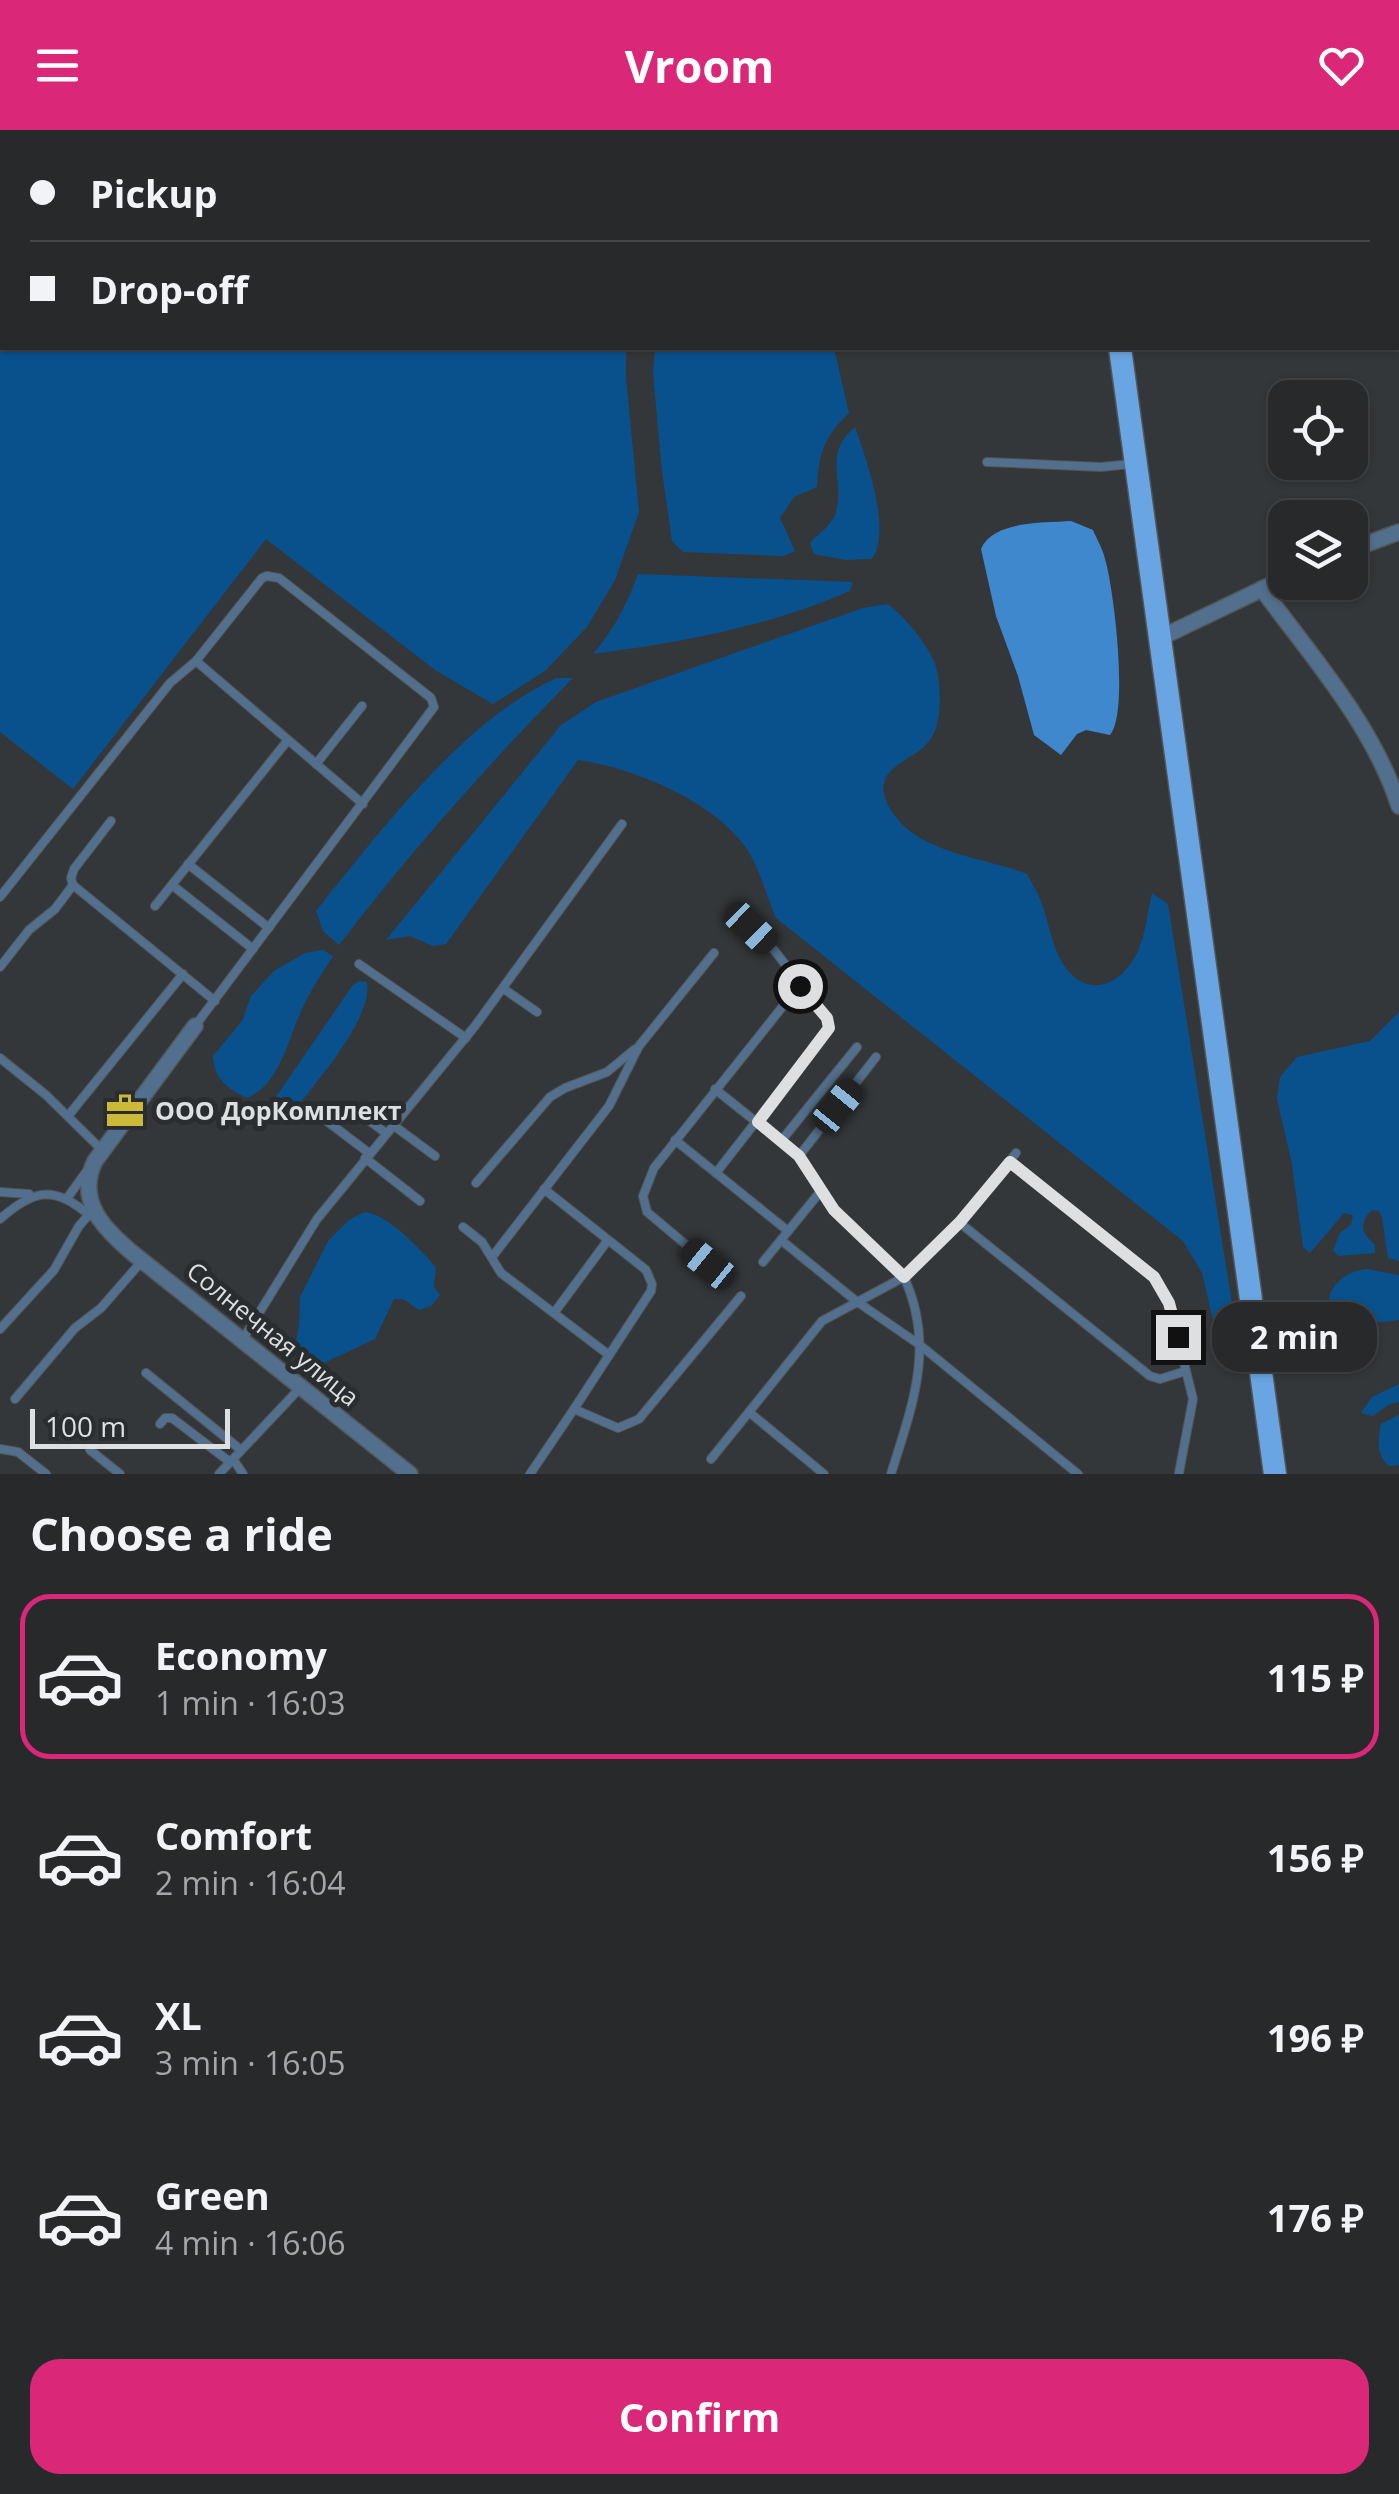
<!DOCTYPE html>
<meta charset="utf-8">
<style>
:root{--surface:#27292b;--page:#333537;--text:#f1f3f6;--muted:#a4a6a9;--line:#434547;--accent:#db2777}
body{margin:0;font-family:"Open Sans",sans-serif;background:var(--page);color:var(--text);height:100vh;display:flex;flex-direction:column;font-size:38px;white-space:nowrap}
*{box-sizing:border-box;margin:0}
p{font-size:32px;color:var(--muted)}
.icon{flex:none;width:55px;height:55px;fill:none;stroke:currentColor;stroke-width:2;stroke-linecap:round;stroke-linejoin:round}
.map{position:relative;height:1344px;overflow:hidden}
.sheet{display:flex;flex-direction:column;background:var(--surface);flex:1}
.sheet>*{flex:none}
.banner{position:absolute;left:0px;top:0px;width:1400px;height:220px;box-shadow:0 2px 8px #0004,0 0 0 2px var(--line);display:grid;align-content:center;height:220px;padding:0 30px;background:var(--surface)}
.buttons{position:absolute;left:1268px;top:250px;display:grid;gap:20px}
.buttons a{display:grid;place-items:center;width:100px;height:100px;border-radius:20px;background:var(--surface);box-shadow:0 2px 8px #0004,0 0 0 2px var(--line);font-size:50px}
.scale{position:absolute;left:30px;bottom:25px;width:200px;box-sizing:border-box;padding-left:10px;border:5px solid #dddfe0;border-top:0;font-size:28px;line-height:35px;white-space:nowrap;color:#dddfe0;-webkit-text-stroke:8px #2a2d2f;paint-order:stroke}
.end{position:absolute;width:45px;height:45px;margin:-22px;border:12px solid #dddfe0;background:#111;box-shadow:0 0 0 5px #111}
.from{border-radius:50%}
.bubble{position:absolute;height:70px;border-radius:30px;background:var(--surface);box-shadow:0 2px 8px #0004,0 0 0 2px var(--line);font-size:32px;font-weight:700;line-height:70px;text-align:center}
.car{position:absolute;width:30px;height:60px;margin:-30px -15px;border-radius:12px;box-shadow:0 0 8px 2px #0007;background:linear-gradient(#222 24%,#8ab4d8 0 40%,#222 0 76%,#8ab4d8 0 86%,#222 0)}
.banner b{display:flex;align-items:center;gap:35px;height:95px;font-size:38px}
.banner b+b{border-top:2px solid var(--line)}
.banner i{width:25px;height:25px;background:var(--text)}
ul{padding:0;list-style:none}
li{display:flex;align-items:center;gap:30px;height:165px;margin:0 20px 15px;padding:0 10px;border:5px solid transparent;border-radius:30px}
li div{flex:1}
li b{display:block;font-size:38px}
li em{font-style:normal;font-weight:700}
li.current{border-color:var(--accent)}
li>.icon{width:90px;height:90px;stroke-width:1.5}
h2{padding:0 30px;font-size:45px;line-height:120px}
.cta{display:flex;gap:20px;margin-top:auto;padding:20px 30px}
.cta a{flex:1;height:115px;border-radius:30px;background:var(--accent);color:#fff;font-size:40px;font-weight:700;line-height:115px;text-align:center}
header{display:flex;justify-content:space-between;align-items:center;height:130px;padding:0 30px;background:var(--accent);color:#fff;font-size:45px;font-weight:700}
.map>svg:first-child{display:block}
.green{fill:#09518c}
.water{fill:#4088ce}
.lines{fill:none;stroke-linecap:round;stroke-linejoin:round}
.service-casing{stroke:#525557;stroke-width:10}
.minor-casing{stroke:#525557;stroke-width:18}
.primary-casing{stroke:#525557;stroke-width:25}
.service{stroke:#526f8d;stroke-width:8}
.minor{stroke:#526f8d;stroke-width:15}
.primary{stroke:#69a5e2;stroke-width:22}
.route{stroke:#dddfe0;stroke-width:12}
.labels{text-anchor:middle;stroke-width:10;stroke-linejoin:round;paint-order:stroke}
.poi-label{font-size:25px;font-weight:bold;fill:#dddfe0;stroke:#2a2d2f;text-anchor:start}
.street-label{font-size:25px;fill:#dddfe0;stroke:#2a2d2f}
</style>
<header><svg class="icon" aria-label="menu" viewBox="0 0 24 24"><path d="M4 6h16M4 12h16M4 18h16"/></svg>Vroom<svg class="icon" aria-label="heart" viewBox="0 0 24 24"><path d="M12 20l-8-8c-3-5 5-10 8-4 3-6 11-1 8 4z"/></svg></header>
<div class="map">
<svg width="1399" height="1344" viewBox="0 0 1399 1344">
<rect width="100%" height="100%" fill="#343739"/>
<g class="green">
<path d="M0,0L55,2H2V218H626V248L639,382L615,450L587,497L545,541L493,574L435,540L266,409L73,659L0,602Z"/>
<path d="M278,0H654L272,2Z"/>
<path d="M655,218H834L849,283C824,307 819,322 817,357L794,367L780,388L795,421L784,426L683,422L672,411L662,341L653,243Z"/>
<path d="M855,297C866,329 892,399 872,429L845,430L814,424L810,413C818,404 833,394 836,382C845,349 822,325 855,297Z"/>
<path d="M638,444L853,452L850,461C770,496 680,513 593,524C614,499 627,475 638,444Z"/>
<path d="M887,474C903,484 929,516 935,534C941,551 942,587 934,603C925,622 909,625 894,638C870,657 892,687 911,702C942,725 991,730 1027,744C1032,753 1037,762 1041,771C1050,795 1052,823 1070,843C1098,871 1129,846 1140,816C1146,800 1148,780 1152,763L1168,774L1239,1217L1225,1241L1202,1143L1183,1111L776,788C766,765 759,735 744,715C712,671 632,637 578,630L446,814L433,816L410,806L386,810L561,595L596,572L863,478Z"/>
<path d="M557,548H573C490,632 411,721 339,815L323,801L316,781C377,705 466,587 557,548Z"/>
<path d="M323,820L333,826C323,842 312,858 304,875C289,904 281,955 247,968C227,959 214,948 213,926L242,891L251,866L274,841L305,823Z"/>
<path d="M359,851L367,852C373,890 313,955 290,986L277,992L271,989V974L353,855Z"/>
<path d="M1399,882V1131L1388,1128L1382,1087L1379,1081L1372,1080C1358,1093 1362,1104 1375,1115V1123L1338,1126L1333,1120L1340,1103L1351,1095L1353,1085L1344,1083L1310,1123L1303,1117L1292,1034L1277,969L1280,947L1297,927L1370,911Z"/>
<path d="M365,1082C387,1084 422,1120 436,1138L434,1157L440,1165L431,1176L419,1180L403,1169H394L375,1209L317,1236L309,1235L298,1226L295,1217L299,1196L300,1167L328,1111L349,1090Z"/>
<path d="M1367,1139L1399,1145V1190C1377,1192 1348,1199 1330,1184C1323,1160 1343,1141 1367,1139Z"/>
<path d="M1399,1254V1272L1388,1275L1373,1286L1361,1283L1372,1267Z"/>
<path d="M1399,1285V1335L1389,1336C1376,1325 1378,1310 1381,1294Z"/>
</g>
<path class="water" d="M1071,391L1093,400C1097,410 1103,419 1105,429C1114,459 1129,583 1110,605L1086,600L1077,604L1061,625L1034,605L1018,546L996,486L981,419C993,390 1045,393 1071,391Z"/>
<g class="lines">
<g class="service-casing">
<g id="service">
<path d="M987,332L1101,337L1131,334"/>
<path d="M196,531L363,674"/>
<path d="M316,634L362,576"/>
<path d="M188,734L269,798"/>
<path d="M73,755L215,871"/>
<path d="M172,755L253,819"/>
<path d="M0,767L170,553L196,531L262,448L267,446L279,448L431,568L434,577L195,896"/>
<path d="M155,776L288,610"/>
<path d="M359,834L466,908"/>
<path d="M0,837L29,800L55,779L73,755L71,748L74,739L111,691"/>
<path d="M504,859L537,882"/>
<path d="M876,927L799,1026L833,1080L904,1147C936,1217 912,1276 891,1344"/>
<path d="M0,928L46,965L102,1020L100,1023"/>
<path d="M715,959L799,1026"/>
<path d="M353,979L386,1003"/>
<path d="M68,986L183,844"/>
<path d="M328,992L369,1023"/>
<path d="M393,995L435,1026"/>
<path d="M675,1010L788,1101"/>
<path d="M781,1011L857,917"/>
<path d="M365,1028L420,1071"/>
<path d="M1010,1031L1153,1147L1169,1173L1193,1269L1179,1343"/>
<path d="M716,1043L829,898L827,888L774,820L751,798"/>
<path d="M476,1053L550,967L565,958L607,942L635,919"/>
<path d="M544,1059L646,1140L652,1154L651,1161L574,1279"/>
<path d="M0,1062L29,1064"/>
<path d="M68,1067L86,1042"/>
<path d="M0,1089C34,1059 55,1055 90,1086"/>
<path d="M960,1093L1150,1246L1160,1249L1186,1241"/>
<path d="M463,1097L482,1112L501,1143L609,1225"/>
<path d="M781,1110L856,1171L920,1215L1078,1344"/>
<path d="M492,1127L609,976L639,916L714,823"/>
<path d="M763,1132L820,1062"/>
<path d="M709,1134L647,1082L643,1066L654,1038L799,856"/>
<path d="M554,1183L608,1110"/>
<path d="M0,1199L54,1140L79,1096L93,1080"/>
<path d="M243,1209L317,1089L475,896L622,694"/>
<path d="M146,1243L241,1320"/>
<path d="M15,1269L75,1198L101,1178L142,1131"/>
<path d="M160,1294L165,1288H172L230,1332"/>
<path d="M0,1319L18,1322L46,1344"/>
<path d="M90,1320L120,1344"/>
<path d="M233,1329L243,1344"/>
<path d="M711,1329L749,1282"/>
<path d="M219,1344L300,1258"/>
<path d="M530,1344L574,1279L618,1298L639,1289L741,1166"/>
<path d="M824,1344L749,1282L822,1191L904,1147L960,1093L1016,1023"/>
</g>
</g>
<g class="minor-casing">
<g id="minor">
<path d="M1350,420L1399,402"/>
<path d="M1262,459C1312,527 1373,595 1399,676"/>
<path d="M1160,508L1285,448"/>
<path d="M195,896L95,1031C75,1072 106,1101 135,1125L410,1344"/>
</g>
</g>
<g class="primary-casing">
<g id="primary">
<path d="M1090,0L1091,2"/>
<path d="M1120,218L1275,1344"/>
</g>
</g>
<use href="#service" class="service"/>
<use href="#minor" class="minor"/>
<use href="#primary" class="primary"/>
</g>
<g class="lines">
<path class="route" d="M800,856L827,888L829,898L758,992L799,1026L834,1080L904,1147L960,1092L1010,1032L1154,1147L1169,1173L1178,1207"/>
</g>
<defs>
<g id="office-bare" transform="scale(3)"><path d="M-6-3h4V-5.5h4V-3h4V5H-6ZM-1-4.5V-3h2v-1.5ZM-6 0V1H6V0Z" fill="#cdb938" stroke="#2a2d2f" stroke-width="2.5" paint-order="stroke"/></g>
</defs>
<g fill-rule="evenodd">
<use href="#office-bare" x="125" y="981"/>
</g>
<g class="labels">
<g class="poi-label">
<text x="155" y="990">ООО ДорКомплект</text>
</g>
<g class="street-label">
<text transform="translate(273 1204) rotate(39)" y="9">Солнечная улица</text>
</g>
</g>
</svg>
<div class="buttons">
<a><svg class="icon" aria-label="locate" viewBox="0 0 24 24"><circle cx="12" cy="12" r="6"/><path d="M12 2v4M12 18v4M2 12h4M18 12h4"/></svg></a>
<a><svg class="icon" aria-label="layers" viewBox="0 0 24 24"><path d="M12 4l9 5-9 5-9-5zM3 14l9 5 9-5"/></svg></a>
</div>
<div class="scale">100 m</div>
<i class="end from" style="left:800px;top:856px"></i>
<i class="end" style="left:1178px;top:1207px"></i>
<div class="bubble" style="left:1212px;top:1172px;width:165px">2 min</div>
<i class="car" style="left:751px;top:798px;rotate:134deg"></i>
<i class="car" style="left:838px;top:976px;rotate:39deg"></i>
<i class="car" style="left:708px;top:1134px;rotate:309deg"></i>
<div class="banner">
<b><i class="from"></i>Pickup</b>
<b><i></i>Drop-off</b>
</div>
</div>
<section class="sheet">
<h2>Choose a ride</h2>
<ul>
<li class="current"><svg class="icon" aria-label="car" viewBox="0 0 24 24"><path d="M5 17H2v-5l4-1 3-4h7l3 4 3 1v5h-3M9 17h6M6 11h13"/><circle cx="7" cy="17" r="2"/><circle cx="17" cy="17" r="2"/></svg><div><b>Economy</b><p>1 min · 16:03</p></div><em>115 ₽</em></li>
<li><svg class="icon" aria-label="car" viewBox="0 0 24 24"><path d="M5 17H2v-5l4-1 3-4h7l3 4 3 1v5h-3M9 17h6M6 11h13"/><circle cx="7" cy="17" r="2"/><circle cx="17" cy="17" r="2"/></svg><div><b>Comfort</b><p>2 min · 16:04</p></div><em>156 ₽</em></li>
<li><svg class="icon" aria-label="car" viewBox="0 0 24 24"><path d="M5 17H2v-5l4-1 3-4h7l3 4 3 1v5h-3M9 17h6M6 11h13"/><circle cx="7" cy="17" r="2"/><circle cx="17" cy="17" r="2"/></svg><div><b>XL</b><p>3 min · 16:05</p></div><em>196 ₽</em></li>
<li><svg class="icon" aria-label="car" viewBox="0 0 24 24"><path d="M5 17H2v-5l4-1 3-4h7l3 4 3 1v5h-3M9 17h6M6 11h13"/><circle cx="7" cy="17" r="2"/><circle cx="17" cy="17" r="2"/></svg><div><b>Green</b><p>4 min · 16:06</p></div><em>176 ₽</em></li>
</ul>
<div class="cta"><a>Confirm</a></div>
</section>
